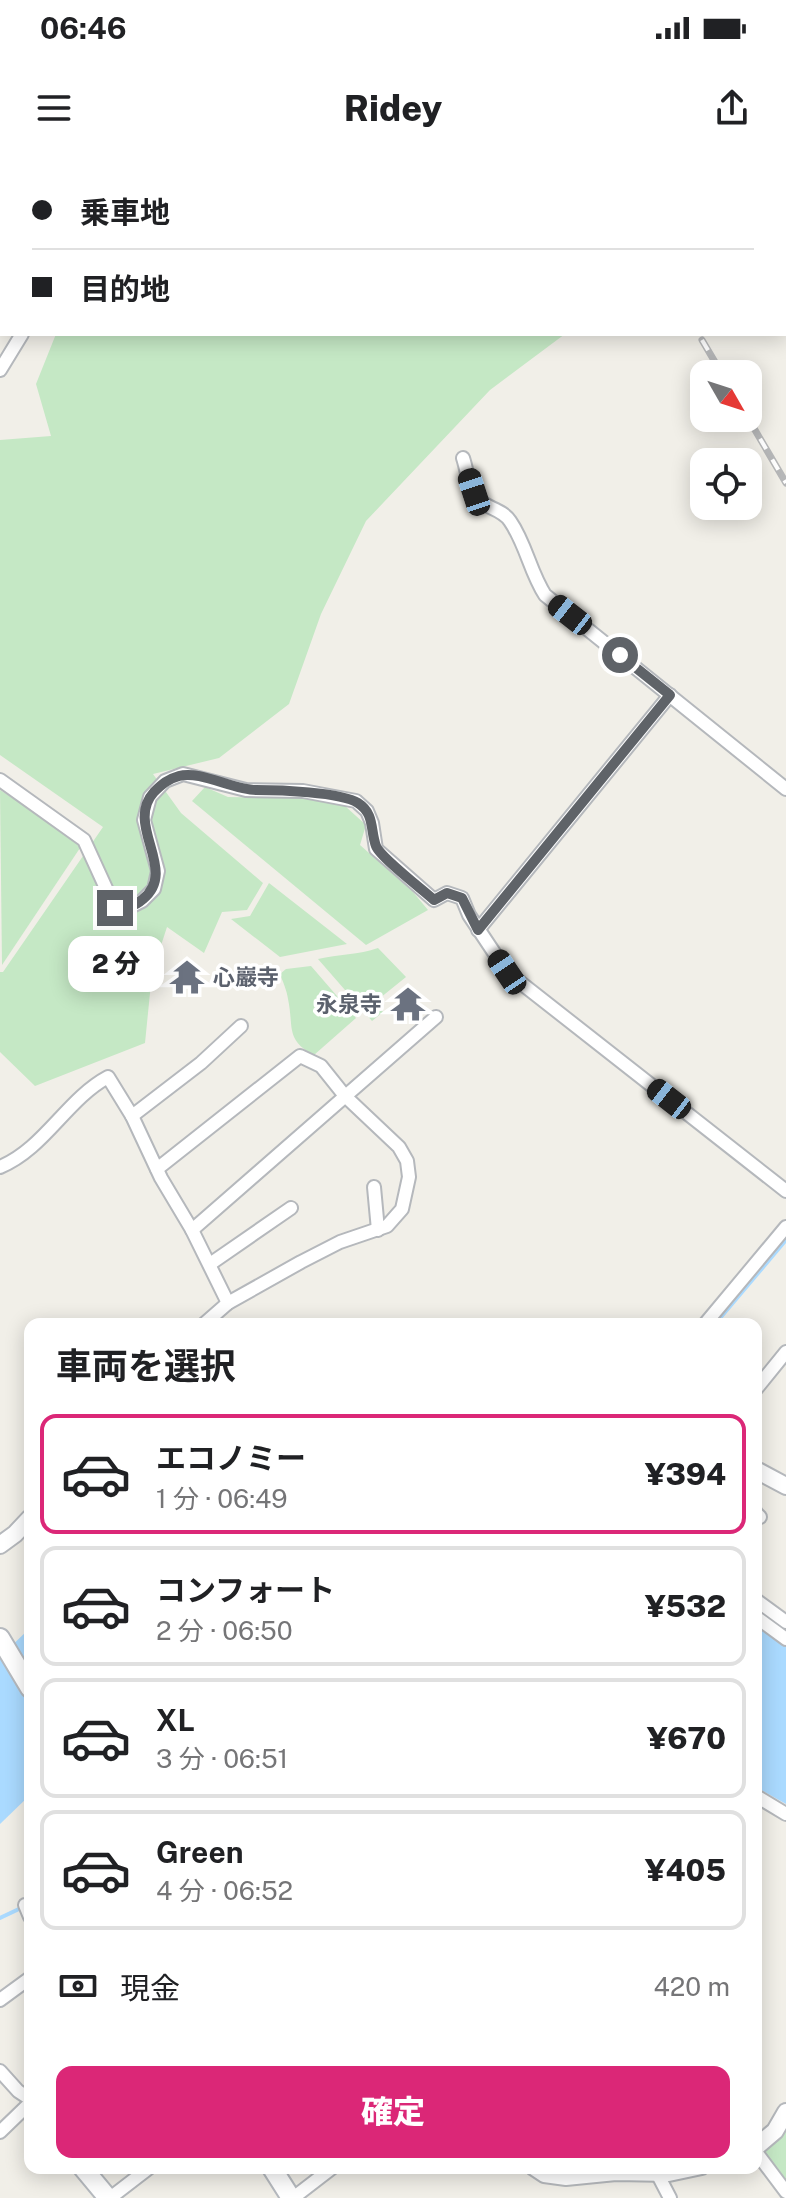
<!DOCTYPE html>
<html lang="ja">
<meta charset="utf-8">
<style>
:root{--surface:#fff;--page:#f2f2f2;--text:#202124;--muted:#757577;--line:#e0e0e0;--accent:#db2777}
body{margin:0;font-family:"Public Sans","Noto Sans JP",sans-serif;background:var(--page);color:var(--text);height:100vh;display:flex;flex-direction:column;font-size:30px;white-space:nowrap}
*{box-sizing:border-box;margin:0}
p{font-size:26px;color:var(--muted)}
.icon{flex:none;width:44px;height:44px;fill:none;stroke:currentColor;stroke-width:2;stroke-linecap:round;stroke-linejoin:round}
.map{position:relative;flex:1;overflow:hidden}
.side{position:absolute;left:24px;top:1158px;width:738px;height:856px;display:flex;flex-direction:column;background:var(--surface);border-radius:16px;box-shadow:0 4px 20px #0003}
.side>*{flex:none}
.hud{position:absolute;left:0px;top:0px;width:786px;height:176px;box-shadow:0 4px 20px #0003;display:grid;align-content:center;height:176px;padding:0 32px;background:var(--surface)}
.needle{width:52px;rotate:129deg}
.controls{position:absolute;left:690px;top:200px;display:grid;gap:16px}
.controls a{display:grid;place-items:center;width:72px;height:72px;border-radius:16px;background:var(--surface);box-shadow:0 4px 20px #0003;font-size:40px}
.end{position:absolute;width:36px;height:36px;margin:-18px;border:10px solid #5f6368;background:#fff;box-shadow:0 0 0 4px #fff}
.from{border-radius:50%}
.bubble{position:absolute;height:56px;border-radius:16px;background:var(--surface);box-shadow:0 4px 20px #0003;font-size:26px;font-weight:800;line-height:56px;text-align:center}
.car{position:absolute;width:24px;height:48px;margin:-24px -12px;border-radius:10px;box-shadow:0 0 6px 2px #0007;background:linear-gradient(#222 24%,#8ab4d8 0 40%,#222 0 76%,#8ab4d8 0 86%,#222 0)}
.hud b{display:flex;align-items:center;gap:28px;height:76px;font-size:30px}
.hud b+b{border-top:2px solid var(--line)}
.hud i{width:20px;height:20px;background:var(--text)}
ul{padding:0;list-style:none}
li{display:flex;align-items:center;gap:24px;height:120px;margin:0 16px 12px;padding:0 16px;border:4px solid var(--line);border-radius:16px}
li div{flex:1}
li b{display:block;font-size:30px}
li em{font-style:normal;font-weight:800}
li.selected{border-color:var(--accent)}
li>.icon{width:72px;height:72px;stroke-width:1.5}
h2{padding:0 32px;font-size:36px;line-height:96px}
.pay{display:flex;align-items:center;gap:20px;height:88px;padding:0 32px;font-size:30px}
.pay p{margin-inline-start:auto}
.button{display:flex;gap:16px;margin-top:auto;padding:16px 32px}
.button a{flex:1;height:92px;border-radius:16px;background:var(--accent);color:#fff;font-size:32px;font-weight:800;line-height:92px;text-align:center}
.status{display:flex;justify-content:space-between;align-items:center;height:56px;padding:0 40px;background:var(--surface);direction:ltr}
.status svg{height:22px;fill:currentColor}
header{display:flex;justify-content:space-between;align-items:center;height:104px;padding:0 32px;background:var(--surface);font-size:36px;font-weight:800}
.map>svg:first-child{display:block}
.green{fill:#c5e8c5}
.water{fill:#aadaff}
.lines{fill:none;stroke-linecap:round;stroke-linejoin:round}
.stream{stroke:#aadaff;stroke-width:4}
.minor-casing{stroke:#b5b8bc;stroke-width:16}
.tertiary-casing{stroke:#b5b8bc;stroke-width:20}
.secondary-casing{stroke:#b6babf;stroke-width:22}
.minor{stroke:#fff;stroke-width:12}
.tertiary{stroke:#fff;stroke-width:16}
.secondary{stroke:#fff;stroke-width:18}
.rail-casing{stroke:#b6b7b8;stroke-width:7}
.rail{stroke:#fff;stroke-width:4;stroke-dasharray:12;stroke-linecap:butt}
.route{stroke:#5f6368;stroke-width:10}
.labels{text-anchor:middle;stroke-width:7;stroke-linejoin:round;paint-order:stroke}
.worship-label{font-size:22px;font-weight:bold;fill:#5b616d;stroke:#fff;text-anchor:start}
</style>
<div class="status"><b>06:46</b><svg viewBox="0 0 49 12"><path d="M0 12V9h3v3zM5 12V6h3v6zM10 12V3h3v9zM15 12V0h3v12zM26 1h20v11H26zM47 4h2v5h-2z"/></svg></div>
<header><svg class="icon" aria-label="menu" viewBox="0 0 24 24"><path d="M4 6h16M4 12h16M4 18h16"/></svg>Ridey<svg class="icon" aria-label="share" viewBox="0 0 24 24"><path d="M12 15V3M7 8l5-5 5 5M5 13v7h14v-7"/></svg></header>
<div class="map">
<svg width="786" height="2038" viewBox="0 0 786 2038">
<rect width="100%" height="100%" fill="#f1efe8"/>
<g class="green">
<path d="M6,0H755L756,2H7Z"/>
<path d="M56,174H565L490,230L366,361L321,454L289,544L219,598L153,614L181,653L263,723L247,750L222,752L204,793L167,767L152,813L145,883L35,926L0,892V812H3L103,667L0,595V280L51,276L36,224Z"/>
<path d="M205,627L228,637L300,638L345,646L366,665L360,685L413,732L428,750L366,785L192,641Z"/>
<path d="M0,630L70,675L80,688L2,805Z"/>
<path d="M269,723L347,784L280,797L231,759L250,756Z"/>
<path d="M378,788L406,817L375,842L383,852L372,861L318,799C338,794 359,795 378,788Z"/>
<path d="M311,806L356,858L314,895C285,880 294,867 288,839C287,831 283,822 280,814L286,809Z"/>
<path d="M786,1970V2026L765,1998L766,1986Z"/>
</g>
<g class="water">
<path d="M756,1461L786,1481V1644L756,1627Z"/>
<path d="M30,1468V1635L0,1664V1497Z"/>
</g>
<g class="lines">
<g class="stream">
<path d="M715,1164L786,1080"/>
<path d="M0,1758L19,1749"/>
</g>
<g class="minor-casing">
<g id="minor">
<path d="M0,210L22,174"/>
<path d="M463,298C467,310 469,330 479,340C488,349 502,349 510,361C526,384 530,412 545,435L786,629"/>
<path d="M0,620L84,680L115,748H128L142,741L154,729L158,711L144,660L150,637L165,621L183,614L246,630L303,631L356,641L367,651L372,663L376,689L434,740L447,733L462,738L469,755L507,812L786,1031"/>
<path d="M478,770L670,535"/>
<path d="M132,956L201,903L241,866"/>
<path d="M0,1007C44,989 67,939 108,917L132,956L161,1018L192,1070L228,1143"/>
<path d="M157,1009L300,896L321,906L345,936L399,987L407,1001L409,1017L402,1049L387,1066L340,1082L301,1102L228,1143L204,1164"/>
<path d="M374,1027L378,1070"/>
<path d="M192,1070L436,857"/>
<path d="M210,1104L291,1048"/>
<path d="M705,1164L786,1067"/>
<path d="M756,1229L786,1192"/>
<path d="M756,1353L760,1357"/>
<path d="M756,1440L786,1462"/>
<path d="M756,1457L786,1479"/>
<path d="M756,1636L786,1654"/>
<path d="M25,1745L30,1757"/>
<path d="M0,1840L30,1818"/>
<path d="M0,1911L18,1931L30,1939"/>
<path d="M0,1972L30,1943"/>
<path d="M756,1992L786,2032"/>
<path d="M532,2008L544,2016L566,2019L616,2014L669,2015L702,2008"/>
<path d="M658,2015L670,2038"/>
<path d="M110,2038L149,2008"/>
<path d="M293,2038L332,2008"/>
</g>
</g>
<g class="tertiary-casing">
<g id="tertiary">
<path d="M756,1310L786,1326"/>
<path d="M0,1385L15,1374L30,1358"/>
<path d="M756,1987L775,1971L786,1952"/>
</g>
</g>
<g class="secondary-casing">
<g id="secondary">
<path d="M0,1478L30,1528"/>
<path d="M83,2008L108,2038"/>
<path d="M272,2008L291,2038"/>
</g>
</g>
<use href="#minor" class="minor"/>
<use href="#tertiary" class="tertiary"/>
<use href="#secondary" class="secondary"/>
<g class="rail-casing">
<g id="rail">
<path d="M702,180L722,214"/>
<path d="M748,258L786,323"/>
</g>
</g>
<use href="#rail" class="rail"/>
</g>
<g class="lines">
<path class="route" d="M115,748C127,748 134,747 143,739C179,710 124,665 154,632C162,624 168,619 179,616C200,610 233,630 256,630C278,630 341,632 358,643C375,654 370,670 376,686C380,697 423,730 434,740L447,733L462,738L478,770L670,535L620,495"/>
</g>
<defs>
<g id="temple-bare" transform="scale(2.76)"><path d="M0-6L5-2H3V0L6.5 2.5H4V6H1.5V3h-3V6H-4V2.5H-6.5L-3 0V-2H-5Z" fill="#6b7280" stroke="#fff" stroke-width="2.5" paint-order="stroke"/></g>
</defs>
<g fill-rule="evenodd">
<use href="#temple-bare" x="187" y="817"/>
<use href="#temple-bare" x="408" y="844"/>
</g>
<g class="labels">
<g class="worship-label">
<text x="213" y="825">心巖寺</text>
<text x="382" y="852" text-anchor="end">永泉寺</text>
</g>
</g>
</svg>
<div class="controls">
<a><svg class="needle" viewBox="-14 -14 28 28"><path d="M0-13l5 13h-10z" fill="#e53935"/><path d="M0 13l5-13h-10z" fill="#757577"/></svg></a>
<a><svg class="icon" aria-label="locate" viewBox="0 0 24 24"><circle cx="12" cy="12" r="6"/><path d="M12 2v4M12 18v4M2 12h4M18 12h4"/></svg></a>
</div>
<i class="end from" style="left:620px;top:495px"></i>
<i class="end" style="left:115px;top:748px"></i>
<div class="bubble" style="left:68px;top:776px;width:96px">2 分</div>
<i class="car" style="left:474px;top:332px;rotate:342deg"></i>
<i class="car" style="left:570px;top:455px;rotate:308deg"></i>
<i class="car" style="left:507px;top:812px;rotate:326deg"></i>
<i class="car" style="left:669px;top:939px;rotate:308deg"></i>
<div class="hud">
<b><i class="from"></i>乗車地</b>
<b><i></i>目的地</b>
</div>
<section class="side">
<h2>車両を選択</h2>
<ul>
<li class="selected"><svg class="icon" aria-label="car" viewBox="0 0 24 24"><path d="M5 17H2v-5l4-1 3-4h7l3 4 3 1v5h-3M9 17h6M6 11h13"/><circle cx="7" cy="17" r="2"/><circle cx="17" cy="17" r="2"/></svg><div><b>エコノミー</b><p>1 分 · 06:49</p></div><em>¥394</em></li>
<li><svg class="icon" aria-label="car" viewBox="0 0 24 24"><path d="M5 17H2v-5l4-1 3-4h7l3 4 3 1v5h-3M9 17h6M6 11h13"/><circle cx="7" cy="17" r="2"/><circle cx="17" cy="17" r="2"/></svg><div><b>コンフォート</b><p>2 分 · 06:50</p></div><em>¥532</em></li>
<li><svg class="icon" aria-label="car" viewBox="0 0 24 24"><path d="M5 17H2v-5l4-1 3-4h7l3 4 3 1v5h-3M9 17h6M6 11h13"/><circle cx="7" cy="17" r="2"/><circle cx="17" cy="17" r="2"/></svg><div><b>XL</b><p>3 分 · 06:51</p></div><em>¥670</em></li>
<li><svg class="icon" aria-label="car" viewBox="0 0 24 24"><path d="M5 17H2v-5l4-1 3-4h7l3 4 3 1v5h-3M9 17h6M6 11h13"/><circle cx="7" cy="17" r="2"/><circle cx="17" cy="17" r="2"/></svg><div><b>Green</b><p>4 分 · 06:52</p></div><em>¥405</em></li>
</ul>
<div class="pay"><svg class="icon" aria-label="cash" viewBox="0 0 24 24"><path d="M3 7h18v10H3z"/><circle cx="12" cy="12" r="2"/></svg>現金<p>420 m</p></div>
<div class="button"><a>確定</a></div>
</section>
</div>
